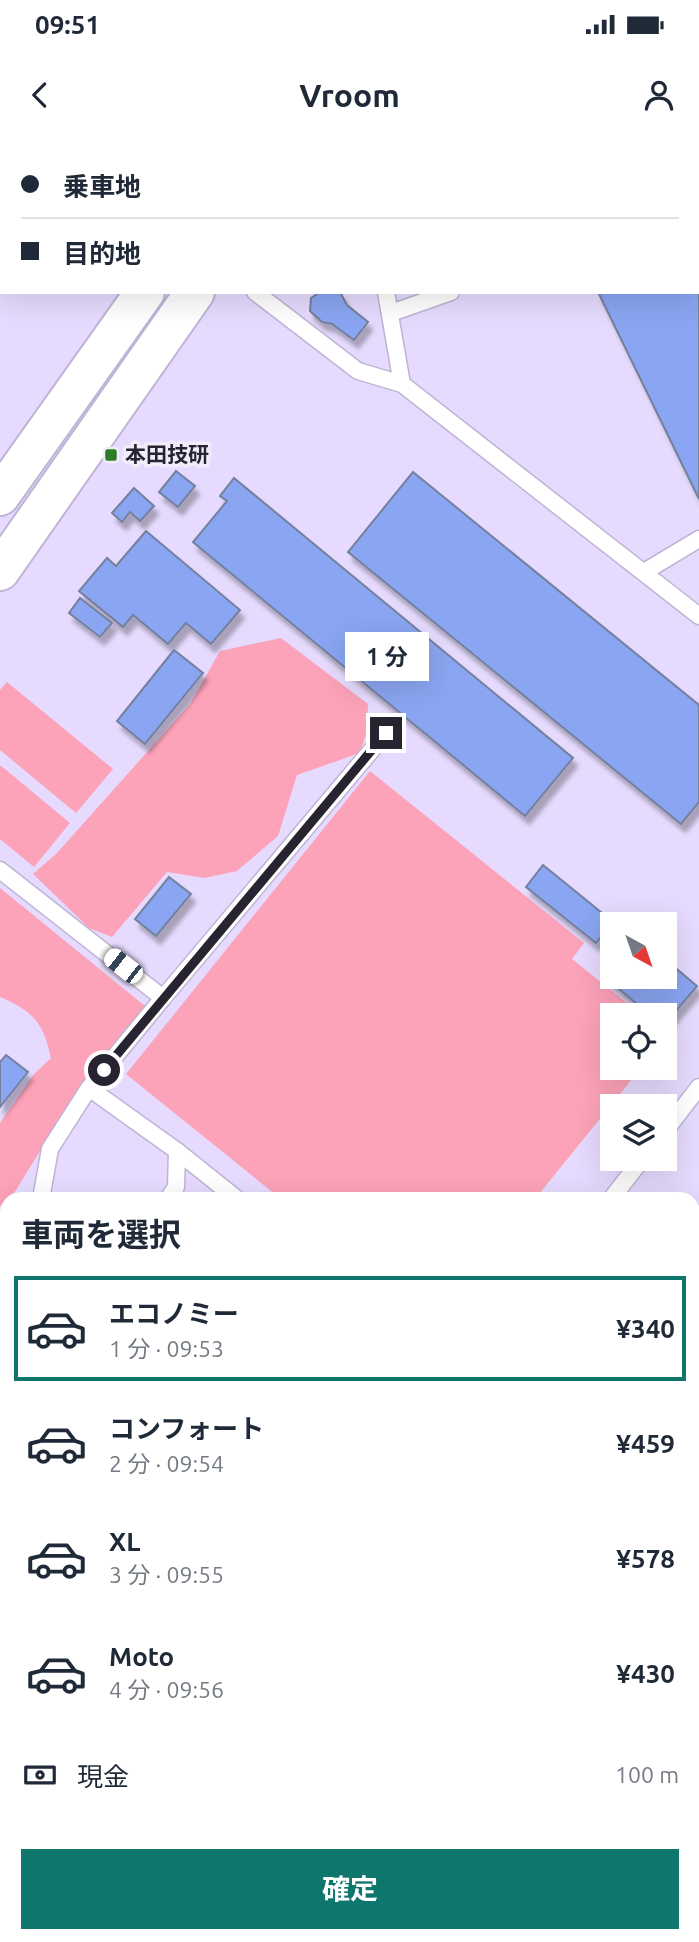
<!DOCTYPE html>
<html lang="ja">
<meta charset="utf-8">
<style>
:root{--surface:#fff;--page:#f6f6f7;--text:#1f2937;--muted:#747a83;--line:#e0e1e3;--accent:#0f766e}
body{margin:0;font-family:Ubuntu,"Noto Sans JP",sans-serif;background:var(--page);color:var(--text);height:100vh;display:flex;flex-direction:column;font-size:26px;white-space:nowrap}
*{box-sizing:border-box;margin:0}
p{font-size:23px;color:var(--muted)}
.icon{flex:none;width:38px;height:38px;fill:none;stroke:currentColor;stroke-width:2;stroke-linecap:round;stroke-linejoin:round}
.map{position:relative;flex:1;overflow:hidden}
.drawer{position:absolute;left:0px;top:1052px;width:700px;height:751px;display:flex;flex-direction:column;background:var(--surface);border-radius:21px 21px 0 0;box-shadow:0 7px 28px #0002}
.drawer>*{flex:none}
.banner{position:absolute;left:0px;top:0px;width:700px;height:154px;box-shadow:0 7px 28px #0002;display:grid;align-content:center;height:154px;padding:0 21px;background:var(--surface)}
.needle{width:46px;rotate:140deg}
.buttons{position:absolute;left:600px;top:772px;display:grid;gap:14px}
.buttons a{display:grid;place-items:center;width:77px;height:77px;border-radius:0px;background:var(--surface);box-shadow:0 7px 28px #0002;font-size:35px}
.end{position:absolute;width:32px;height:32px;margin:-16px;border:9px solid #272330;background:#fff;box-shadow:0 0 0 4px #fff}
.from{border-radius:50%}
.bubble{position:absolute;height:49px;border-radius:0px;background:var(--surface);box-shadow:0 7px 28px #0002;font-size:23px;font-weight:700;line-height:49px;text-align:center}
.car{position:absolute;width:21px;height:42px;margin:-21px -10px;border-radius:9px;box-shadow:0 0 5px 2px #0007;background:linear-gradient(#fff 24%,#345 0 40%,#fff 0 76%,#345 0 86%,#fff 0)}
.banner b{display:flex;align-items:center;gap:24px;height:66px;font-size:26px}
.banner b+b{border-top:2px solid var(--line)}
.banner i{width:18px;height:18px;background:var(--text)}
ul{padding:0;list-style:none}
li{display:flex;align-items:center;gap:21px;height:105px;margin:0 14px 10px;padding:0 7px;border:4px solid transparent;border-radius:0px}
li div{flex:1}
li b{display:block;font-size:26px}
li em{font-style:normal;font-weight:700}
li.selected{border-color:var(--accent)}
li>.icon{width:63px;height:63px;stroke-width:1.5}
h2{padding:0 21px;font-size:32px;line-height:84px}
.pay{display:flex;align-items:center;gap:18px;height:77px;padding:0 21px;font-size:26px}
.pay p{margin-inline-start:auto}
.action{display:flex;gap:14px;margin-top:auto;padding:14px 21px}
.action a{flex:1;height:80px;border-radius:0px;background:var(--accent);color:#fff;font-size:28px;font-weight:700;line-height:80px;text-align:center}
.status{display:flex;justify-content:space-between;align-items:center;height:49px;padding:0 35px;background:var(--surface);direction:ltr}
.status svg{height:19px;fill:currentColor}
header{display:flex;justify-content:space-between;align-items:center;height:91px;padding:0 21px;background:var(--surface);font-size:32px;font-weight:700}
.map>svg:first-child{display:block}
.green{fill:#fca2b9}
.building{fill:#8aa5f1;stroke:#74809e;stroke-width:2;filter:url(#shadow)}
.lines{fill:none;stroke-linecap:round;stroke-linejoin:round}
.service-casing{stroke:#bfb4d5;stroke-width:19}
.minor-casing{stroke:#bfb4d5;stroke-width:33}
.tertiary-casing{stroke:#bfb4d5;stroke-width:42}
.trunk-casing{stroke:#bfb4d5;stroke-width:42}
.service{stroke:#fff;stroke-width:16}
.minor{stroke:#fff;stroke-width:30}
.tertiary{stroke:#fff;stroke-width:38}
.trunk{stroke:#fff;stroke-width:38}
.route{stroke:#272330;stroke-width:9}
.poi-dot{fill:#2c7c26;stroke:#f0ecfa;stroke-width:2.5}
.labels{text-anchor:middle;stroke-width:7;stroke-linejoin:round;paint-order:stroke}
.poi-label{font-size:21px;font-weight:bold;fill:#272330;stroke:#f0ecfa;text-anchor:start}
</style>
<div class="status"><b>09:51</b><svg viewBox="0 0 49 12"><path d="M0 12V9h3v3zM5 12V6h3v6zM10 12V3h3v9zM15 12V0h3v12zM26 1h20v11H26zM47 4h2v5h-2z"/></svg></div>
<header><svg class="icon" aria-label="back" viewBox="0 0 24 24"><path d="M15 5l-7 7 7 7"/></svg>Vroom<svg class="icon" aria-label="person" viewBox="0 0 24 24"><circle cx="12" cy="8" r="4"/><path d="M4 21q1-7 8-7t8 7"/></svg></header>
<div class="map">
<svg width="699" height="1802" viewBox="0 0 699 1802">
<defs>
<filter id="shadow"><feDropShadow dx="4.5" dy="8" stdDeviation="2" flood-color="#0004"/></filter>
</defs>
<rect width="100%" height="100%" fill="#e6dbfe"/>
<g class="green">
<path d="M281,498L368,564L367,591L360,613L297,635L278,696L237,731L204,738L167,732L112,797L89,788L33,734L57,713L190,564L220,511Z"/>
<path d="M7,542L113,629L76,673L0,610V550Z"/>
<path d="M0,625L70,683L34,727L0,699Z"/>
<path d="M370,631L584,803L572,819L642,875H612V928H641L535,1059H281L126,934Z"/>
<path d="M0,748L145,866L68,966L14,1053L0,1066V983L34,934L51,918C43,882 34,872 0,857Z"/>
</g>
<g class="building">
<path d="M523,0H699V359L598,152H698V2Z"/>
<path d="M320,152H340L347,165L368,182L354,200L332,184L322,182L310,171L311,158Z"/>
<path d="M176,331L195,346L178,367L159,352Z"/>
<path d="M413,332L699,565V662L681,684L348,412Z"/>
<path d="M234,338L573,618L525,676L193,402L227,361L220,356Z"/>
<path d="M134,348L154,366L140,381L130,372L122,382L112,373Z"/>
<path d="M146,391L240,470L211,504L186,483L168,504L133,475L123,487L79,451L107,418L116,426Z"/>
<path d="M80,458L112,483L100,497L69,473Z"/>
<path d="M174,510L203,533L145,604L117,581Z"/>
<path d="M543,725L613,782L596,803L526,747Z"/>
<path d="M169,737L191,754L156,796L135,779Z"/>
<path d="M665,819L697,846L665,884V875H650L601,834L612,821V836H665Z"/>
<path d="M6,915L28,932L0,967V922Z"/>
<path d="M7,1066V1205L0,1200V1074Z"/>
<path d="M693,1142L699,1147V1475L693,1470Z"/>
<path d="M0,1288L7,1294V1313L0,1321Z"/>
<path d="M7,1324V1373L4,1376L0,1373V1332Z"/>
<path d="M0,1446L7,1452V1473L0,1482Z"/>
<path d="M0,1699L7,1705V1725L0,1735Z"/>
<path d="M71,1796H113L108,1802H79Z"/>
<path d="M119,1796H166L161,1802H115Z"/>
<path d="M287,1796H332L326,1802H290L285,1798Z"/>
</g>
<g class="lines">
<g class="service-casing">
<g id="service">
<path d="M378,2L379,0"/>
<path d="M255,152L358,231L402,244L699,476"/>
<path d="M386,152L402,244"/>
<path d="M391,173L451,152"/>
<path d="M644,432L699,399"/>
<path d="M0,730L163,858L386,593"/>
<path d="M163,858L89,948L177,1011L176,1047L168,1059"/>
<path d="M665,991L699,947"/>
<path d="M177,1011L237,1059"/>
<path d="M41,1059L50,1009L89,948"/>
<path d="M611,1059L643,1018"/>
<path d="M693,1110L699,1115"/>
<path d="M693,1506L699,1511"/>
</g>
</g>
<g class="minor-casing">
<g id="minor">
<path d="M0,1252L7,1258"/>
<path d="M51,1802L54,1796"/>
<path d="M588,1802L594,1796"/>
</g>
</g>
<g class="tertiary-casing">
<g id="tertiary">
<path d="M135,0L137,2"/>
<path d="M249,2L250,0"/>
<path d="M299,2L300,0"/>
<path d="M0,356L145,152"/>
<path d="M0,431L195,152"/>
<path d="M667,1796L675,1802"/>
</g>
</g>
<g class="trunk-casing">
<g id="trunk">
<path d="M0,1621L7,1626"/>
<path d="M218,1796L226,1802"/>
</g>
</g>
<use href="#service" class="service"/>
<use href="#minor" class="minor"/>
<use href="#tertiary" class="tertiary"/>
<use href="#trunk" class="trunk"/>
</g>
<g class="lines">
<path class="route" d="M104,930L386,593"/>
</g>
<rect class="poi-dot" x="104" y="308" width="14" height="14" rx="3.5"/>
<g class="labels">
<g class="poi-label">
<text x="125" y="322">本田技研</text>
</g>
</g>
</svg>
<div class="buttons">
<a><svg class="needle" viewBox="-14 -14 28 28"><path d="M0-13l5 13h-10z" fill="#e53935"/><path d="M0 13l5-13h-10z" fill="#747a83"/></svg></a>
<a><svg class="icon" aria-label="locate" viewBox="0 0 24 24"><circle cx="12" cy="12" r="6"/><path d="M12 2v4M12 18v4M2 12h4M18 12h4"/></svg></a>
<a><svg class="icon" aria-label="layers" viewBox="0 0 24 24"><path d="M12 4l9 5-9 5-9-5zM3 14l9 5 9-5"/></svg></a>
</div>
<i class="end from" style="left:104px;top:930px"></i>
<i class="end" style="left:386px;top:593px"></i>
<div class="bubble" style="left:345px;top:492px;width:84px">1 分</div>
<i class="car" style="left:123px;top:826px;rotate:308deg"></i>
<div class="banner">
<b><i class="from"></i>乗車地</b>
<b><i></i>目的地</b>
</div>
<section class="drawer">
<h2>車両を選択</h2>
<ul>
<li class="selected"><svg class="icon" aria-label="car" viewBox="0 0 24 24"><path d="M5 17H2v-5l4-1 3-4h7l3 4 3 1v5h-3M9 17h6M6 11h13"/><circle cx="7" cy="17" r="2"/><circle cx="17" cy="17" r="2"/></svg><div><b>エコノミー</b><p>1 分 · 09:53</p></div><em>¥340</em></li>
<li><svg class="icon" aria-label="car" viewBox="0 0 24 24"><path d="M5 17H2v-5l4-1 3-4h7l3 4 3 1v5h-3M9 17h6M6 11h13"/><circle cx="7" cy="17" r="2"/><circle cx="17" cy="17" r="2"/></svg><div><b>コンフォート</b><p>2 分 · 09:54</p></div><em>¥459</em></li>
<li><svg class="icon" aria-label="car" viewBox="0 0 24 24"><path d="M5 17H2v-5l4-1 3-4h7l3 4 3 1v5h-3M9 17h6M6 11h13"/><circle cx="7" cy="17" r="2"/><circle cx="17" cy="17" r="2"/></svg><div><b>XL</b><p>3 分 · 09:55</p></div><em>¥578</em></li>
<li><svg class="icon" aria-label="car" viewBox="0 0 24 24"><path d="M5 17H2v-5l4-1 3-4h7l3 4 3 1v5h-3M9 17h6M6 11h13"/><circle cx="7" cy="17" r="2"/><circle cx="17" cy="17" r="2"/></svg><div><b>Moto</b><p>4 分 · 09:56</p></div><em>¥430</em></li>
</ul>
<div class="pay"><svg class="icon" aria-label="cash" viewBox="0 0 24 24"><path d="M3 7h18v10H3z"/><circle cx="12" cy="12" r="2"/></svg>現金<p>100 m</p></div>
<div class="action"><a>確定</a></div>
</section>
</div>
